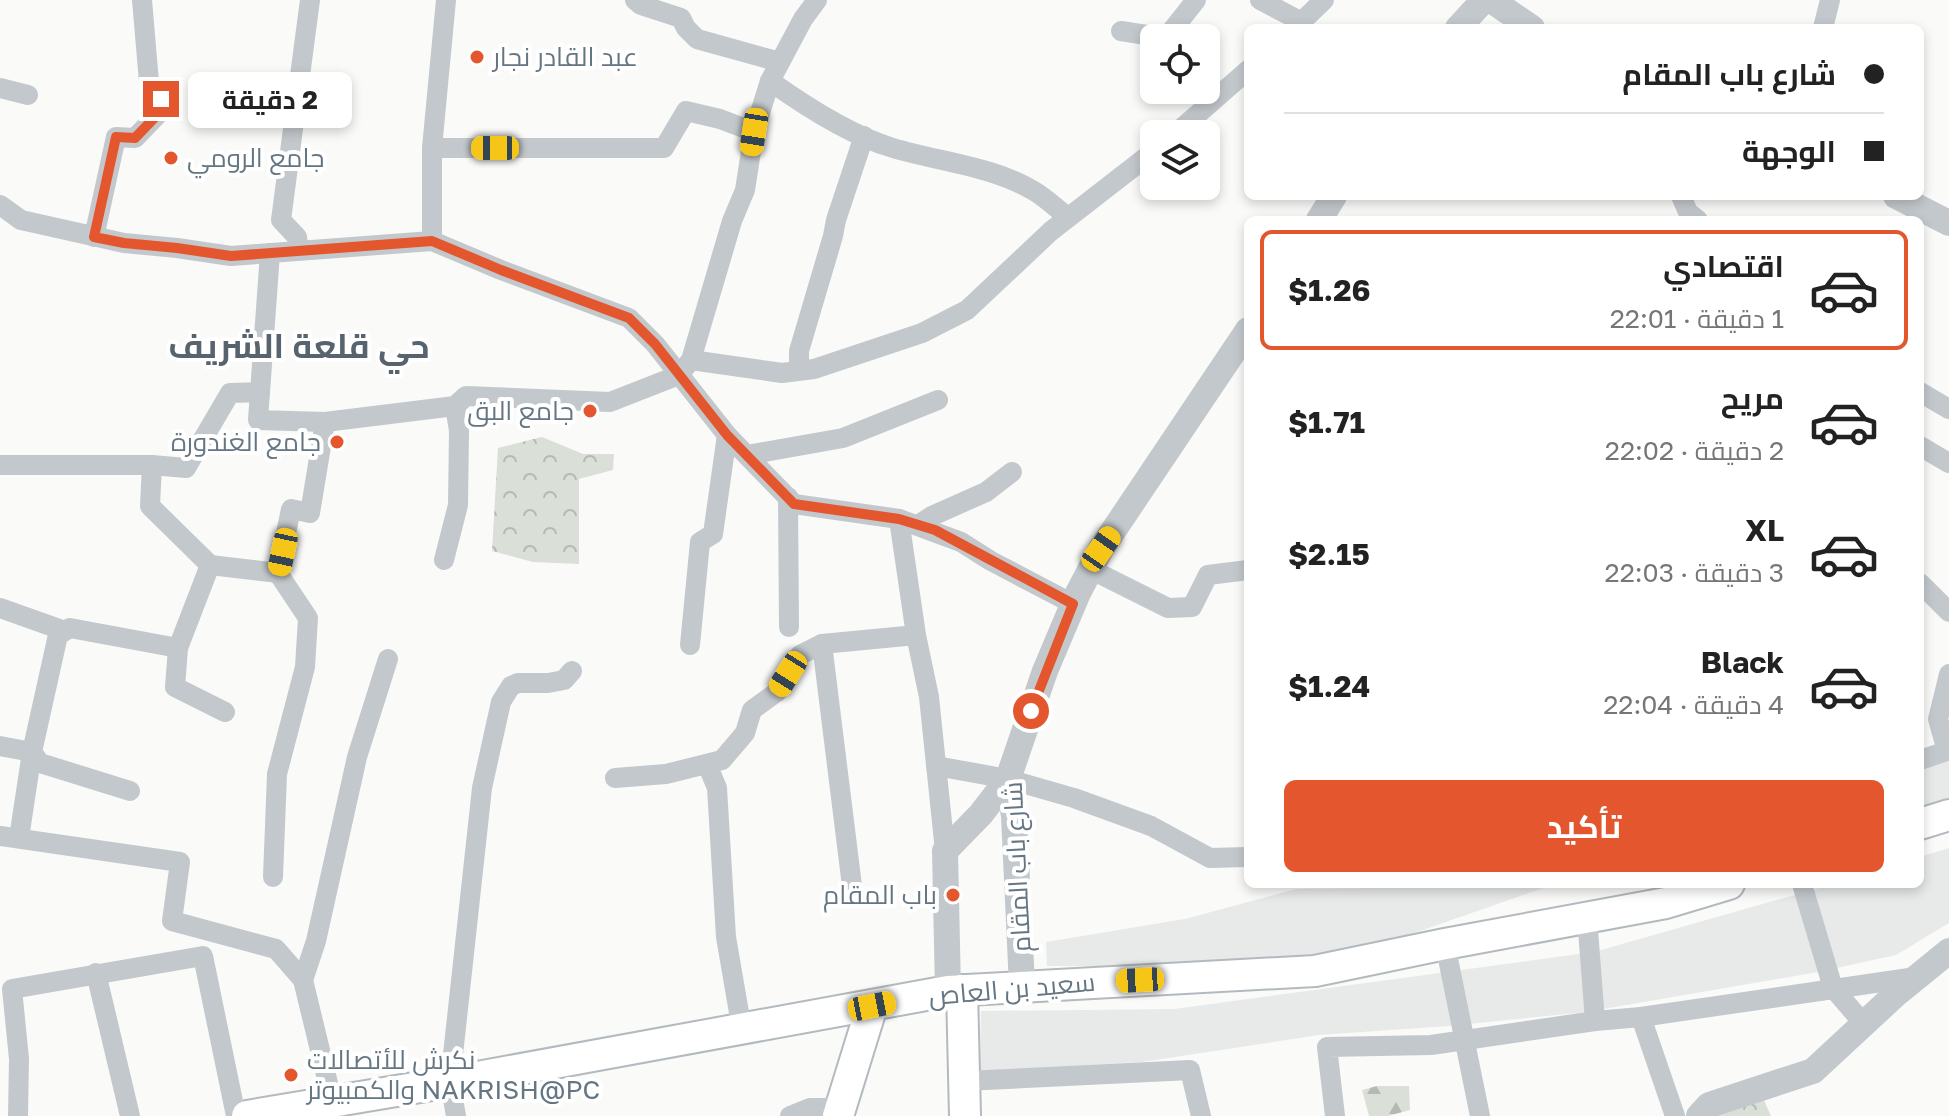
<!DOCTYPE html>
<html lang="ar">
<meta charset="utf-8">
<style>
:root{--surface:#fff;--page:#f2f2f2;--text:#222;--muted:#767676;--line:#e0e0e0;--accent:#e4572e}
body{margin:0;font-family:"Golos Text",Cairo,sans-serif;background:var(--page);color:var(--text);direction:rtl;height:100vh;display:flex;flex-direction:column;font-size:30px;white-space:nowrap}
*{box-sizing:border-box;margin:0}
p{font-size:26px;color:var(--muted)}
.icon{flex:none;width:44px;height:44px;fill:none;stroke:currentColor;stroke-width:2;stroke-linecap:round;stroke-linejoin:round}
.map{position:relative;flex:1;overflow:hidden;direction:ltr}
.details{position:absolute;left:1244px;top:216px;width:680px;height:672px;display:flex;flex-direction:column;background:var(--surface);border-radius:12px;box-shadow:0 4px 12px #0003;direction:rtl}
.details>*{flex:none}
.top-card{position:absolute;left:1244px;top:24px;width:680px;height:176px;border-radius:12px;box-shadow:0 4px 12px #0003;direction:rtl;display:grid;align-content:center;height:176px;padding:0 40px;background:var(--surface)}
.controls{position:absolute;left:1140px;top:24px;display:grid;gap:16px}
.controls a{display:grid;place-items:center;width:80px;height:80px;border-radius:12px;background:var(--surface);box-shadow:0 4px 12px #0003;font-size:40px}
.end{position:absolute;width:36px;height:36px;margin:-18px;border:10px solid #e4572e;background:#fff;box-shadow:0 0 0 4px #fff}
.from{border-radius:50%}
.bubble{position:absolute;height:56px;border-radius:12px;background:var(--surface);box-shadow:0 4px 12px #0003;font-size:26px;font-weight:700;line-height:56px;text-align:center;direction:rtl}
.car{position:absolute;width:24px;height:48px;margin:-24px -12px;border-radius:10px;box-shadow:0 0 6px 2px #0007;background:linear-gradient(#f5c518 24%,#345 0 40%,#f5c518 0 76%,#345 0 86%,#f5c518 0)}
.top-card b{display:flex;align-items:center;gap:28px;height:76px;font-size:30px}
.top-card b+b{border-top:2px solid var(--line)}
.top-card i{width:20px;height:20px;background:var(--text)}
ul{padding:14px 0 0;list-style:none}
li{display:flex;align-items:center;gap:24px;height:120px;margin:0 16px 12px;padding:0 24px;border:4px solid transparent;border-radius:12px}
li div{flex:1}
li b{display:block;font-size:30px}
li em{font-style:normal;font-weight:700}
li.active{border-color:var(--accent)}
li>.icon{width:72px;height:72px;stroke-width:1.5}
.action{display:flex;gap:16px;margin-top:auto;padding:16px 40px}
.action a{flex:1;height:92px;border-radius:12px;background:var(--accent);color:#fff;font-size:32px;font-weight:700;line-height:92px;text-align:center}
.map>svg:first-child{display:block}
.built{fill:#e8e9e9}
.forest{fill:url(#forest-firs)}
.park{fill:url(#park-crowns)}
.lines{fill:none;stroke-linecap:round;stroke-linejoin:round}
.secondary-casing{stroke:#b3babf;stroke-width:34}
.minor{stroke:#c3c8cc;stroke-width:20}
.tertiary{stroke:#c3c8cc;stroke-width:26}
.secondary{stroke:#fff;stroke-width:30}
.route{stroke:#e4572e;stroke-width:10}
.poi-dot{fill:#e4572e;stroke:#fff;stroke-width:3}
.labels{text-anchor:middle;stroke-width:8;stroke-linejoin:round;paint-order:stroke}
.poi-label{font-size:26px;fill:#657683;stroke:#fff;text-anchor:start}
.street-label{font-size:26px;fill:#657683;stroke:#fff}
.district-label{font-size:34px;font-weight:bold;fill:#57646e;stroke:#fff}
</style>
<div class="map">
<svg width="1949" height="1116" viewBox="0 0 1949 1116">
<defs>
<pattern id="forest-firs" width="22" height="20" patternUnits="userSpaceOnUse" patternTransform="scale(2)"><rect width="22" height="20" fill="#dadfd7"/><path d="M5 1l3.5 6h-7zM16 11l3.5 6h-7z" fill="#b4b9b4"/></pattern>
<pattern id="park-crowns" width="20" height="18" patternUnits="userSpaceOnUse" patternTransform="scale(2)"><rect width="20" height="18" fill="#dadfd7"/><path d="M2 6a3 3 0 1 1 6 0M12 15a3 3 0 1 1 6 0" fill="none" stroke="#b4b9b4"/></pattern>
</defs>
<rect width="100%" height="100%" fill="#fafaf8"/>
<g class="built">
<path d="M1949,760V799L1920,809V770Z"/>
<path d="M1949,848V923L1896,955L1818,972L1586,1012L1449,1026L1319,1035L1142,1062L980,1071L981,1011L1174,1009L1594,952L1833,884H1920V857Z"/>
<path d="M1402,884H1555L1320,966H1047L1046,942L1185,919L1296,889L1380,888Z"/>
</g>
<path class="forest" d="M1377,1086H1409L1410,1110L1388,1116H1369L1362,1090Z"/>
<g class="park">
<path d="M542,437L583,454H614L613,470L579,479V564L533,562L492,551L498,448Z"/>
<path d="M1763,1098L1771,1116H1710Z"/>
</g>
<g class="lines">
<g class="secondary-casing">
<g id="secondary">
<path d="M1920,824L1949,815"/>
<path d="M962,990L965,1116"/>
<path d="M247,1116L450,1082L948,991L1315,971L1445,944L1666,903L1729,884"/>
<path d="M838,1116L872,1006"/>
</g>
</g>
<g class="minor">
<path d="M635,0L641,5L681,18L686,28L697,39L780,62"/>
<path d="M1260,0L1302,22"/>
<path d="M1295,28L1324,0"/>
<path d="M1823,28L1830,0"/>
<path d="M1121,31L1166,38L1196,0"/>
<path d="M770,81C805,106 852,136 893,148C940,162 992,166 1034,191C1046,198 1057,209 1068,217"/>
<path d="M0,88L28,95"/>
<path d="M1175,134L1248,70"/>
<path d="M432,148H664L686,111L720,119L754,132"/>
<path d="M1681,196L1688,212L1698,220"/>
<path d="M0,205L21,220L124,243L177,248L231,256L432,241L501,270L629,318L655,344L727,435L794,504L899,519L916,635L929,697L945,851"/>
<path d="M94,237L116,137L135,138L159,113L161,99L149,82L142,0"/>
<path d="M432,241V148L446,0"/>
<path d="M299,250L297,237L281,220L310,0"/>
<path d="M270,253L258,420L325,422L455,406L466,396L610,402L679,375L691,360L732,221L745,190L754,132L770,81L803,19L817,0"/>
<path d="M691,360L782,373L814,369L922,333L967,310L1051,231L1154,151"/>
<path d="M799,370V351L833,236L836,220L864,136"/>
<path d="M1920,392L1949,409"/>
<path d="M1920,446L1949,463"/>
<path d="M747,455L843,438L938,400"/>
<path d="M0,465H152L186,468L230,393L260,392"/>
<path d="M152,465L150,506L210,565"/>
<path d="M788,497L789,627"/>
<path d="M899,519L961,542L991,561L1073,604"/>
<path d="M918,525L932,516L986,492L1012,472"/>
<path d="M444,560L458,505L459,431L455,406"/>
<path d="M1090,569L1168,608L1192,607L1208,575L1248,570"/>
<path d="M1920,583L1949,612"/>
<path d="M0,608L62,630"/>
<path d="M822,644L852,886"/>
<path d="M690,645L700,542L713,534L727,435"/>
<path d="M225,712L175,687L178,648L210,565L278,573L291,509L310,513L325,422"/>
<path d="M0,746L32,752L40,763L130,791"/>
<path d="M1920,760L1947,751L1938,719L1949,674"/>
<path d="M707,764L717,788L726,937L742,1030"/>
<path d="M936,766L1008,779L1074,798L1151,826L1210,858L1248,857"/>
<path d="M615,778L666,774L722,760L745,733L752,710L777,692L800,655L822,644L916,635"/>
<path d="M0,836L180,862L172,921L276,949L303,980L335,1112"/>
<path d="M19,838L32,752L58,635L70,628L178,648"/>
<path d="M273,877L277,774L305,667L308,618L278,573"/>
<path d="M1802,884L1833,988L1864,1024"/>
<path d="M1587,917L1595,1021"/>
<path d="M1445,944L1480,1116"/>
<path d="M96,973L130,1116"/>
<path d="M303,980L316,941L357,757L388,659"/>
<path d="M1641,1017L1916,977"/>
<path d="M965,1081L1190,1070L1201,1116"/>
<path d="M18,1116L19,1059L12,989L203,956L236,1116"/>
<path d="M456,1116L450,1082L482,788L501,702L511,686L518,683H548L564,680L572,671"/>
<path d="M790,1116L810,1108H841"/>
<path d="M1335,1116L1327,1047L1431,1045L1595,1021L1641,1017L1675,1116"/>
</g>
<g class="tertiary">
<path d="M1491,0L1532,28"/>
<path d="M1458,28L1484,0"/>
<path d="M1896,196L1949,223"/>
<path d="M1319,220L1334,196"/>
<path d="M1022,986L1014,816L1008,779L1045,671L1078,593L1101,549L1248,330"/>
<path d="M948,991L945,851L981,814L1008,779"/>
<path d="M1699,1116L1709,1105L1813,1071L1895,995L1949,951"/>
</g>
<use href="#secondary" class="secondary"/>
</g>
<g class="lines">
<path class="route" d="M161,99L159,113L135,138L116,137L94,237L124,243L177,248L231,256L432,241L501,270L629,318L655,344L727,435L794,504L899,519L935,530L1073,604L1031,711"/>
</g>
<g class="poi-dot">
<circle cx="477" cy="57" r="8"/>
<circle cx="171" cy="158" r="8"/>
<circle cx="590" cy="411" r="8"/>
<circle cx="337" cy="442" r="8"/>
<circle cx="953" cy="895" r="8"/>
<circle cx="291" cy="1075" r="8"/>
</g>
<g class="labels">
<g class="poi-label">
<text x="493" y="66">عبد القادر نجار</text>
<text x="187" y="167">جامع الرومي</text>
<text x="574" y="420" text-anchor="end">جامع البق</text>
<text x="321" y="451" text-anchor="end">جامع الغندورة</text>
<text x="937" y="904" text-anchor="end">باب المقام</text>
<text x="307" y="1069">نكرش للأتصالات<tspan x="307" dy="30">والكمبيوتر NAKRISH@PC</tspan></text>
</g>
<g class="street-label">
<text transform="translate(1017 867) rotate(-93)" y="9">شارع باب المقام</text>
<text transform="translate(1012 989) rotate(-5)" y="9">سعيد بن العاص</text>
</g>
<g class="district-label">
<text x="299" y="358">حي قلعة الشريف</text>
</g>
</g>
</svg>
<div class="controls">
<a><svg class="icon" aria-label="locate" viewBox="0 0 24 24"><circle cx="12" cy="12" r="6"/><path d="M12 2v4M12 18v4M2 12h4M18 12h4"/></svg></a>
<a><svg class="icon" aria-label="layers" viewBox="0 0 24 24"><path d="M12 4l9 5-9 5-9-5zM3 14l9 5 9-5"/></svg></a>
</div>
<i class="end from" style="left:1031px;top:711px"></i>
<i class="end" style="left:161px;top:99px"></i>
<div class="bubble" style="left:188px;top:72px;width:164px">2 دقيقة</div>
<i class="car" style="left:754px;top:132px;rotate:189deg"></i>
<i class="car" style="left:495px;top:148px;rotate:270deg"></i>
<i class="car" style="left:1101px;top:549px;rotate:35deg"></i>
<i class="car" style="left:283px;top:552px;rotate:192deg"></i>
<i class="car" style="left:788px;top:674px;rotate:212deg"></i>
<i class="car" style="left:1140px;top:980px;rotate:267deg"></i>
<i class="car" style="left:872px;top:1006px;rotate:79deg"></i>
<div class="top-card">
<b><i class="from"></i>شارع باب المقام</b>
<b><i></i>الوجهة</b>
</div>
<section class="details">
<ul>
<li class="active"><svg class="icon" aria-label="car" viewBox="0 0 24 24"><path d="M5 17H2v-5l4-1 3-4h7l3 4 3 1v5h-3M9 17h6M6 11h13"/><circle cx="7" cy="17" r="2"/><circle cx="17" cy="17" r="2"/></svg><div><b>اقتصادي</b><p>1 دقيقة · 22:01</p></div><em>$1.26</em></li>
<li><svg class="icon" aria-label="car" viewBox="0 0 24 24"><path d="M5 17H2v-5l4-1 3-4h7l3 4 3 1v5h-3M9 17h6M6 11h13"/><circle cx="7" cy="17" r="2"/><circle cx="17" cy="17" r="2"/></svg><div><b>مريح</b><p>2 دقيقة · 22:02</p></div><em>$1.71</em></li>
<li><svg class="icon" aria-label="car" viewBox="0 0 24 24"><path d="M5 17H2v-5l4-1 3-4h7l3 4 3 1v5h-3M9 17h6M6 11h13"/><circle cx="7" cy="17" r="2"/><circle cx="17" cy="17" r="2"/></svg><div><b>XL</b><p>3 دقيقة · 22:03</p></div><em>$2.15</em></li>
<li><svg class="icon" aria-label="car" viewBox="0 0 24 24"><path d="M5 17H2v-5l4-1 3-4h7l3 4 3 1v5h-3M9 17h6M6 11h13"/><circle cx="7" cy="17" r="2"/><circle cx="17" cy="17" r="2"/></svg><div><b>Black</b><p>4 دقيقة · 22:04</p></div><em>$1.24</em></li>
</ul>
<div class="action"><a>تأكيد</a></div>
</section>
</div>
